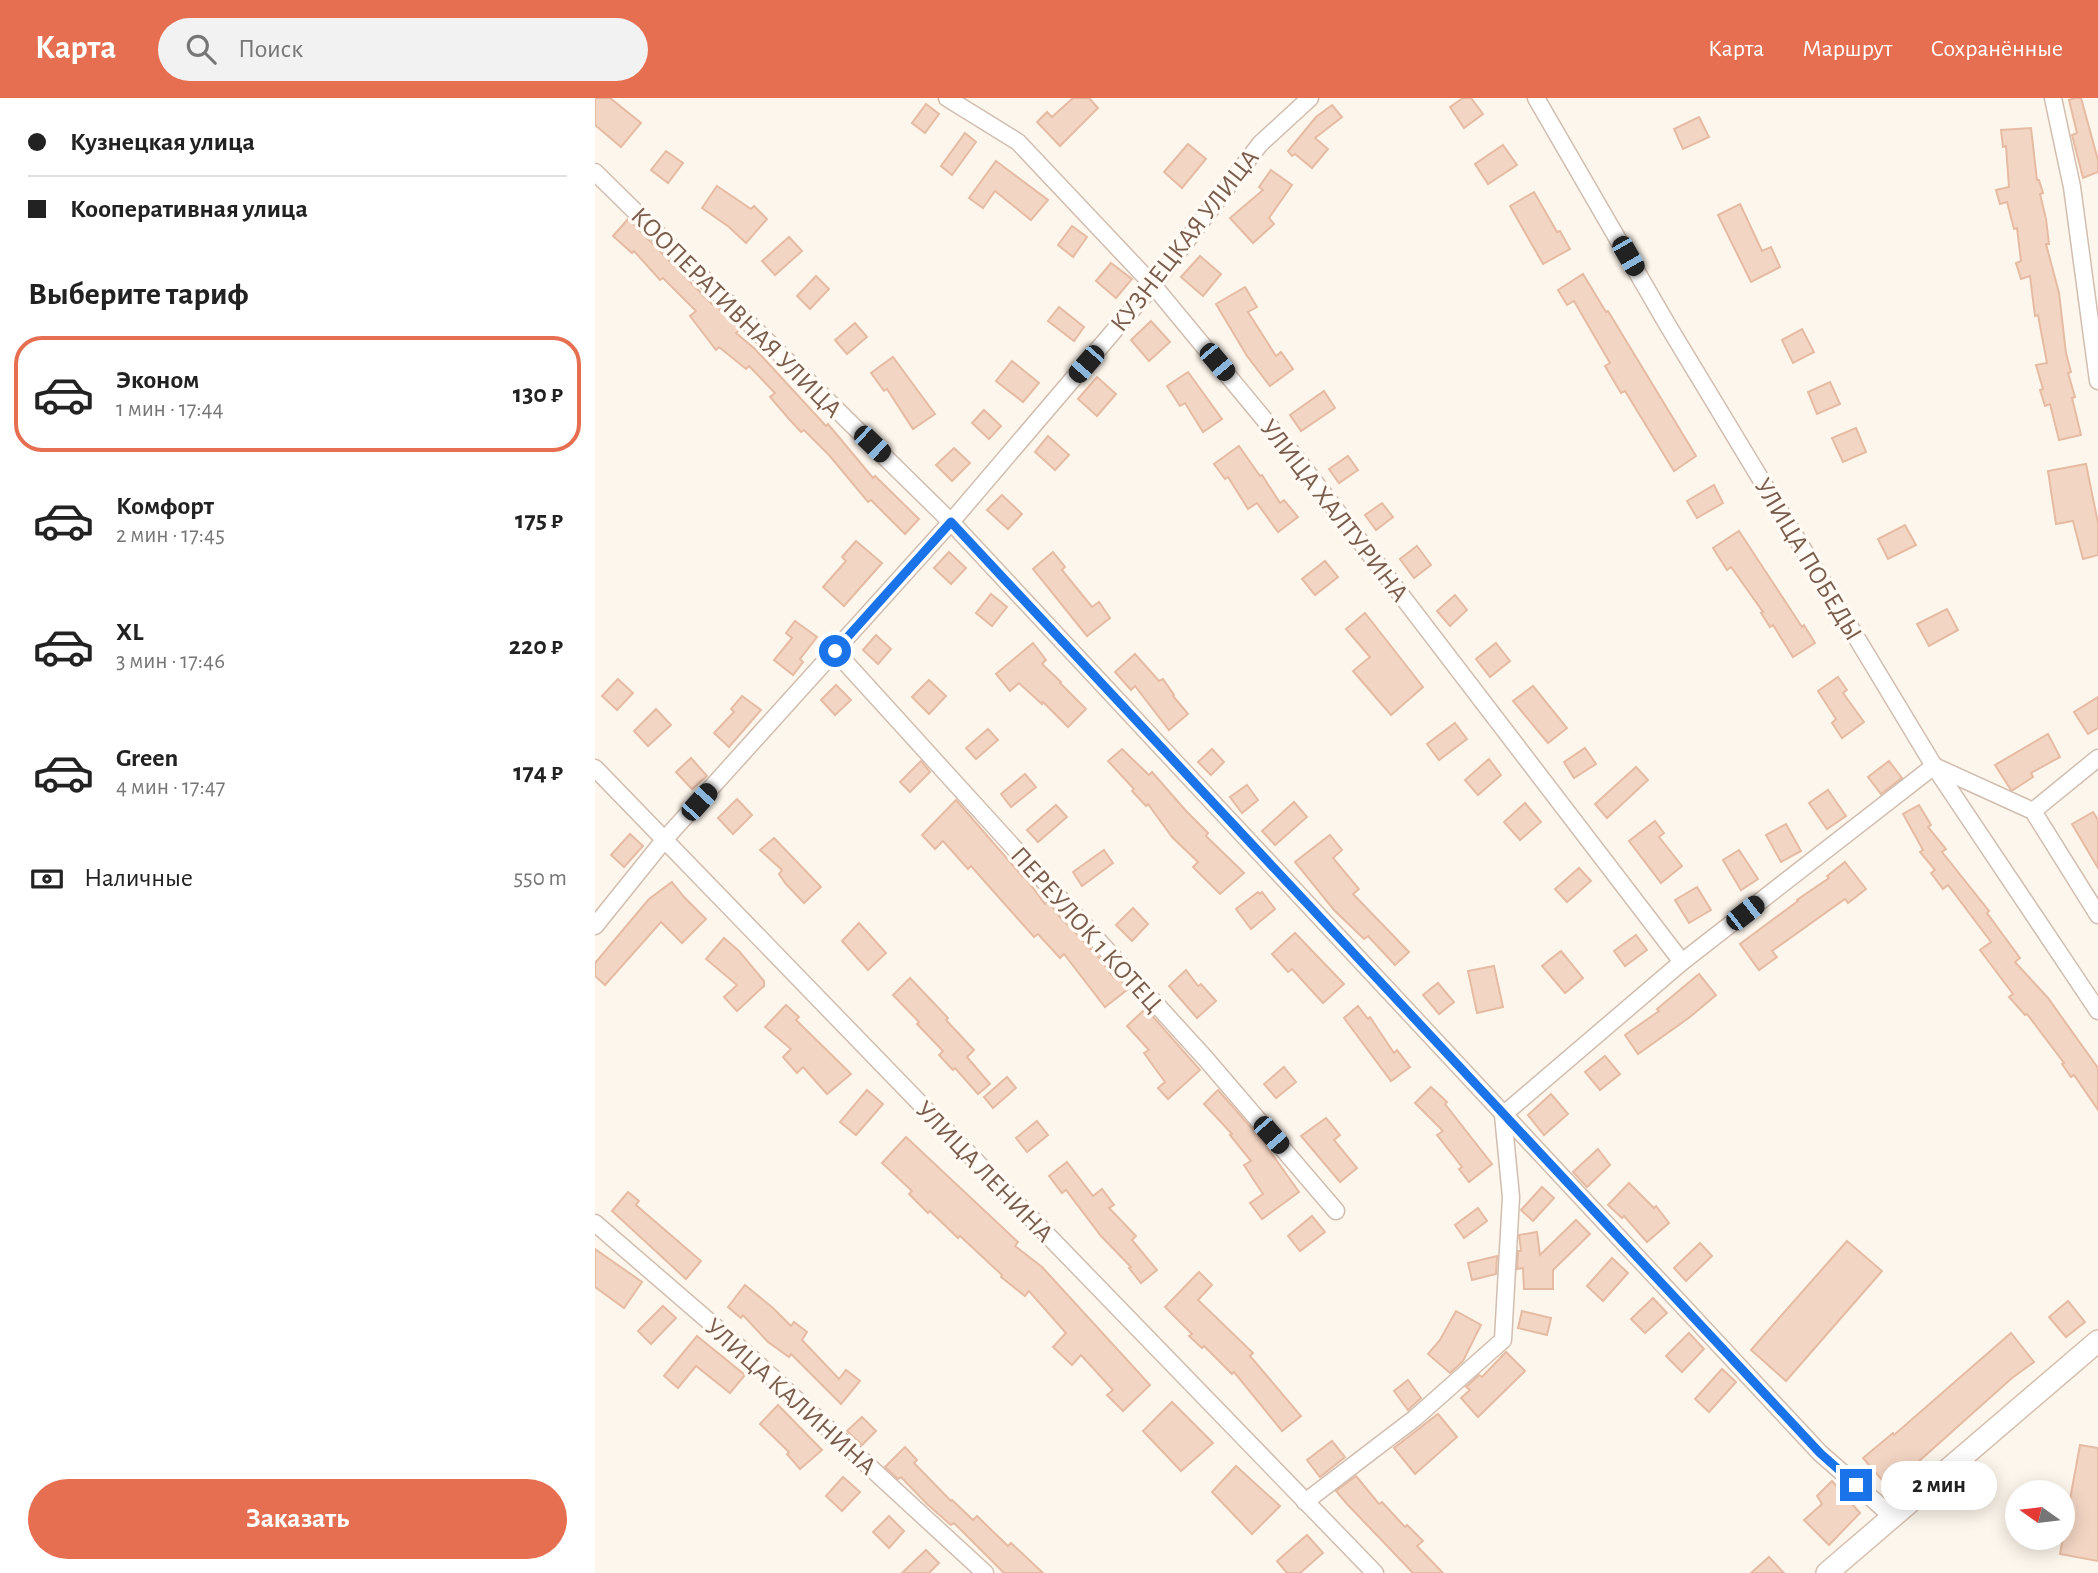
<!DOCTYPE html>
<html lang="ru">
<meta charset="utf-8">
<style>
:root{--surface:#fff;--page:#f2f2f2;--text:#222;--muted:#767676;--line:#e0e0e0;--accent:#e76f51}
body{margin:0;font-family:"Alegreya Sans",sans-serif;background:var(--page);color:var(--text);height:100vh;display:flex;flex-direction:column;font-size:26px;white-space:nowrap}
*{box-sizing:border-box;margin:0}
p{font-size:23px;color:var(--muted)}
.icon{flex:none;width:38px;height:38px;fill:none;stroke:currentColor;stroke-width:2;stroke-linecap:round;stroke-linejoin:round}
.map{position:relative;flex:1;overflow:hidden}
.panel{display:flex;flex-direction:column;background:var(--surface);width:595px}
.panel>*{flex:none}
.top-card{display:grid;align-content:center;height:154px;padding:0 28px;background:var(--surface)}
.needle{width:46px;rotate:284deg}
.controls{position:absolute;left:1410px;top:1382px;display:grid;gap:14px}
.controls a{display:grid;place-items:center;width:70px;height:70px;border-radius:50%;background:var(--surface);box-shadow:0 4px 18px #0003;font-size:35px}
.end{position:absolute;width:32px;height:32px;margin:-16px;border:9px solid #1a73e8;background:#fff;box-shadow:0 0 0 4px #fff}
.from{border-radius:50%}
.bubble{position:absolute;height:49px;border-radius:24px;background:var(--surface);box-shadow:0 4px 18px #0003;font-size:23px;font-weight:700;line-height:49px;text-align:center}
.car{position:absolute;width:21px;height:42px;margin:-21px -10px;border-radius:9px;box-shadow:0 0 5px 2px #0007;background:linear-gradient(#222 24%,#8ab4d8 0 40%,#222 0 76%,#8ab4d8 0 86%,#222 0)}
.top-card b{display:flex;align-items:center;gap:24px;height:66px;font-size:26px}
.top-card b+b{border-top:2px solid var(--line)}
.top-card i{width:18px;height:18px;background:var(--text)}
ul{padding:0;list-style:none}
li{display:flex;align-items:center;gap:21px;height:116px;margin:0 14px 10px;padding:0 14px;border:4px solid transparent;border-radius:28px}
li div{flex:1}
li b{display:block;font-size:26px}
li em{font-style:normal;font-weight:700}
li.active{border-color:var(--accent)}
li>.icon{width:63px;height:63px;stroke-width:1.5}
h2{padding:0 28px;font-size:32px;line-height:84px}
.pay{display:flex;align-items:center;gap:18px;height:77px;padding:0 28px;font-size:26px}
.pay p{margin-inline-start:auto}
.action{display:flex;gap:14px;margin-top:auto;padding:14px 28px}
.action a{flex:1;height:80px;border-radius:42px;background:var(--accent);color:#fff;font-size:28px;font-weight:700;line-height:80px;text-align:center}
header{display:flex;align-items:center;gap:42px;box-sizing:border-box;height:98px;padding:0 35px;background:var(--accent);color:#fff}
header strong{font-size:33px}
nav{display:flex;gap:38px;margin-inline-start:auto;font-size:24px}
.search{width:490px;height:63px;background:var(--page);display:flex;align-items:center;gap:18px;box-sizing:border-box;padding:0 24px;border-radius:38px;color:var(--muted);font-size:26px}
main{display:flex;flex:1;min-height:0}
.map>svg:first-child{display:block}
.building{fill:#f3d5c3;stroke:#e6bba3;stroke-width:2}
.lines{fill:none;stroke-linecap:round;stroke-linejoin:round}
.street-casing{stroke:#d1beb0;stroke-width:19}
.secondary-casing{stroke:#d6c0b0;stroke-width:24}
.street{stroke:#fff;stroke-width:16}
.secondary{stroke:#fff;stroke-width:21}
.route{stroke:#1a73e8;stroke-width:9}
.labels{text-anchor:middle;stroke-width:7;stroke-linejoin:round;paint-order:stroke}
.street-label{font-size:26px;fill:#7a5c4d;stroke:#fffaf3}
</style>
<header>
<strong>Карта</strong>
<div class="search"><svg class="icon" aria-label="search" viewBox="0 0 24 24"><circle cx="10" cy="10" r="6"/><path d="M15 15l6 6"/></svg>Поиск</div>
<nav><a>Карта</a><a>Маршрут</a><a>Сохранённые</a></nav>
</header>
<main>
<section class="panel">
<div class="top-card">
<b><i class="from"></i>Кузнецкая улица</b>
<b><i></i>Кооперативная улица</b>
</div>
<h2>Выберите тариф</h2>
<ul>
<li class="active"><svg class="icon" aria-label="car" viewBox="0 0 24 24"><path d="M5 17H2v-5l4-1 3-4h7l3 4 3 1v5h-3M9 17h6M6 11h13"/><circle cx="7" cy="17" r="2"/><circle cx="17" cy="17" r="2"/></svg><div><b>Эконом</b><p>1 мин · 17:44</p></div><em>130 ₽</em></li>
<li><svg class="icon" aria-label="car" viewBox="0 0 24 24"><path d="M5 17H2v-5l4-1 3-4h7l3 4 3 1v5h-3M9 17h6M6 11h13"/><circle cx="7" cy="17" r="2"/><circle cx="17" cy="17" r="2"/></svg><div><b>Комфорт</b><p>2 мин · 17:45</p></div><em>175 ₽</em></li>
<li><svg class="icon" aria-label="car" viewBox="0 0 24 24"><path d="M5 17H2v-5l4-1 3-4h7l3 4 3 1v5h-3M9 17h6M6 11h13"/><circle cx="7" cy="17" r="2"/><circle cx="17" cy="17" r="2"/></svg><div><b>XL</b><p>3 мин · 17:46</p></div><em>220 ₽</em></li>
<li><svg class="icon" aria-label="car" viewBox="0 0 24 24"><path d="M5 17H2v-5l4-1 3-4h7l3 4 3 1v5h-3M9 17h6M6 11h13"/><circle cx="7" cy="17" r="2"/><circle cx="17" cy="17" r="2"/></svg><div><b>Green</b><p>4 мин · 17:47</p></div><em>174 ₽</em></li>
</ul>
<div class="pay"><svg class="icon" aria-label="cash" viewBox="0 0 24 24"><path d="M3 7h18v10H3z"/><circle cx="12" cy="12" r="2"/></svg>Наличные<p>550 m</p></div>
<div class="action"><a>Заказать</a></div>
</section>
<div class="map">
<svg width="1503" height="1475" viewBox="0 0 1503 1475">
<rect width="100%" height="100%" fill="#fdf6ec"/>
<g class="building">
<path d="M0,0H15L46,25L26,49L0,27Z"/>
<path d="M478,0H494L503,10L465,48L442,24L452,14L457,19Z"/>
<path d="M868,0H876L888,16L869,30L855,9Z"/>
<path d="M1480,0H1486L1503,62V74L1488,80L1477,37L1482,35L1474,2Z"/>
<path d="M331,6L344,16L330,35L317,25Z"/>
<path d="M737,7L747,19L720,40L733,51L717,70L700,56L697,58L693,53L721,19Z"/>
<path d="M1104,19L1114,39L1088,51L1079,31Z"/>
<path d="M1436,30L1442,82H1444L1448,95L1445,96L1451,121L1454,146H1451L1464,195L1471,255L1476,274L1473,275L1480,299L1477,300L1486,337L1464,342L1455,306L1450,308L1445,292L1448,291L1441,267L1452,265L1443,217L1440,218L1435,178L1426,181L1421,165L1426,163L1422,130L1419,131L1412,104L1405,106L1401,92L1414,89L1411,48L1408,49L1406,32Z"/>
<path d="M370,35L381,44L357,77L346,68Z"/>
<path d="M593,46L611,61L587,90L569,74Z"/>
<path d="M908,47L922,67L893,86L880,66Z"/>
<path d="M71,53L88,65L73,85L56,72Z"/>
<path d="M401,63L453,102L436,122L400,93L388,110L374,100Z"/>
<path d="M676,72L697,87L674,120L679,126L658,145L635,120L668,92L664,89Z"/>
<path d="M122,88L156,111L159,108L172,121L151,145L134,129L107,110Z"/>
<path d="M939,94L962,134L965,133L975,151L948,166L915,108Z"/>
<path d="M1145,106L1167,153L1176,149L1185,169L1156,184L1123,117Z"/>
<path d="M33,121L118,207L119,206L145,231L141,235L160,251L231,328L233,326L278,380L280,378L324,421L310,436L276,402L273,404L234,357L209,332L206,334L194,321L175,299L180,295L154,268L151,271L124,249L121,252L95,218L101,213L68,180L65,182L39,153L37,155L18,138Z"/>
<path d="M477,128L492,139L478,159L463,147Z"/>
<path d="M194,139L207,153L180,177L167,163Z"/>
<path d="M605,158L626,176L608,198L586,179Z"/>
<path d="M516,165L537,181L521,200L501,183Z"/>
<path d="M988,176L1011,214L1013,213L1101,358L1079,373L1030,293L1026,295L1010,268L1015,265L979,203L972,207L963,192Z"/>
<path d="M221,178L234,191L215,211L202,198Z"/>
<path d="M650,189L662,209L653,214L681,258L686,254L698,271L675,288L652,258L621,206Z"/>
<path d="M464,209L489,229L479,243L453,223Z"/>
<path d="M556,223L575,244L554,263L536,242Z"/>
<path d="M260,225L272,239L252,256L240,242Z"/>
<path d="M1207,231L1219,254L1198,265L1187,242Z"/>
<path d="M298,259L340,316L318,331L292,291L289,293L276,275Z"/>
<path d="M417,263L444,285L428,304L401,283Z"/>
<path d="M593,274L627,321L608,334L590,305L585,308L572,288Z"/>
<path d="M502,279L521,296L502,318L483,301Z"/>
<path d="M1235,284L1245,306L1222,316L1213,294Z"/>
<path d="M729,293L740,310L706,333L695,317Z"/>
<path d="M389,312L406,328L394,341L377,325Z"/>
<path d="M1261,330L1271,354L1248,364L1237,340Z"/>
<path d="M453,338L474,357L460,372L440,354Z"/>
<path d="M644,348L665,378L667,377L685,405L689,402L703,419L683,434L662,405L653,411L633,379L630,381L619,366Z"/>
<path d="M359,350L375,365L357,383L341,367Z"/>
<path d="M753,358L763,372L744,385L734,371Z"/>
<path d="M1491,366L1503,425V457L1488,461L1478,423L1461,426L1453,373Z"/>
<path d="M1119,387L1128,405L1102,420L1092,403Z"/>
<path d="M407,397L427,416L413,431L392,412Z"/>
<path d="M787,405L798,419L781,432L770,417Z"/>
<path d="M1310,427L1321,447L1293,461L1283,441Z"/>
<path d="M1144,433L1207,529L1209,527L1220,545L1198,559L1178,527L1175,529L1166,515L1168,514L1136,469L1132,472L1118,450Z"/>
<path d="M261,443L287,465L249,508L228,489L251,463L247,459Z"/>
<path d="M822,448L836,467L819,480L805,461Z"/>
<path d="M354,454L371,470L356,486L339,470Z"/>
<path d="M458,454L470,469L467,472L497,509L504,504L515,520L492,538L438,471Z"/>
<path d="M730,463L743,479L720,497L707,481Z"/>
<path d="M396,496L412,509L397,528L381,515Z"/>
<path d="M860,497L872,512L855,528L842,513Z"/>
<path d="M1352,511L1363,532L1334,548L1322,526Z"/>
<path d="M770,515L828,589L796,617L758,573L775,559L751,531Z"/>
<path d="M200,523L222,539L205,561L208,564L198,577L179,562L197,540L191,535Z"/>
<path d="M281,537L296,551L283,566L268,552Z"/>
<path d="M438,545L451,562L447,566L466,584L465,585L491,611L473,629L448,604L447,606L424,585L415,593L401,576Z"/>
<path d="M901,545L915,563L895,579L881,561Z"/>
<path d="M540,556L564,583L568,581L579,597L578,598L593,616L574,632L540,588L536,592L520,574Z"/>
<path d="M1243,579L1252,592L1248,595L1269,624L1247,640L1237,625L1241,621L1223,593Z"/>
<path d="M23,581L38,595L22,612L7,598Z"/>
<path d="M334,582L351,598L334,616L317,599Z"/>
<path d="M241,587L256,602L240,617L226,602Z"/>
<path d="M938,588L972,630L953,645L918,603Z"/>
<path d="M147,598L166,612L134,649L119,635L139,614L136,611Z"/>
<path d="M1503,599V630L1493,636L1479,614Z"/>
<path d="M61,611L76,627L53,648L39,633Z"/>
<path d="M860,625L872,641L844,662L832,646Z"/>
<path d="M393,631L403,642L381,661L371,650Z"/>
<path d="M1453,636L1465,659L1436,675L1438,679L1418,692H1416L1400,667Z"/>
<path d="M990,650L1001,666L979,680L969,664Z"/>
<path d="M527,651L554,677L557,674L592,714L613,735L611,738L649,775L625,796L598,769L603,764L577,739L553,706L551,708L537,693L539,691L513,663Z"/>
<path d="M617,651L629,664L616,677L603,664Z"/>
<path d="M96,660L112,678L97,691L81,674Z"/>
<path d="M894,661L906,677L883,697L870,682Z"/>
<path d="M326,663L335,674L315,694L305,684Z"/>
<path d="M1294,663L1307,680L1286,696L1273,679Z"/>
<path d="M1041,669L1053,682L1012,720L1000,706Z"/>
<path d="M430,676L441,689L416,709L406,696Z"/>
<path d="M652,687L663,702L647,715L635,699Z"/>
<path d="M1233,692L1251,718L1232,731L1214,705Z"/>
<path d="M142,701L157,717L138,736L123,720Z"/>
<path d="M361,702L428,779L429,778L450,806L453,803L464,818L502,857L519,880L522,878L533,891L510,909L469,856L465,860L443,836L439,839L376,768L373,771L348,743L340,751L327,737Z"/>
<path d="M699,704L712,719L680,747L667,733Z"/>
<path d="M930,705L946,724L925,742L909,724Z"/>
<path d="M461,707L472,719L443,744L432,732Z"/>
<path d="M1324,707L1336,727L1333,729L1351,751L1347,754L1394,813L1392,815L1425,860L1420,864L1453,900L1503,970V1012L1479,977L1476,979L1467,966L1469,965L1432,916L1430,917L1414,899L1418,896L1385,852L1396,844L1353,787L1348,791L1336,775L1340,772L1325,754L1328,752L1308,716Z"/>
<path d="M1498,714L1503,722V770L1477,726Z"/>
<path d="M1060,723L1069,735L1064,739L1087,768L1066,785L1034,743Z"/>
<path d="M1191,726L1206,753L1186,764L1171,737Z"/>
<path d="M35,736L48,748L29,769L16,757Z"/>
<path d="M735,737L747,752L738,760L764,791L758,796L814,854L800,867L773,838L769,841L739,812L700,764Z"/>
<path d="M179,740L226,789L209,805L191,786L184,776L187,772L165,752Z"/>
<path d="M509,752L518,765L487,788L478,774Z"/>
<path d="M1144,752L1163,781L1146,792L1128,762Z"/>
<path d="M1250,764L1271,791L1253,805L1250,801L1177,853L1182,859L1164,872L1145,846L1203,803L1202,802L1234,780L1232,778Z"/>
<path d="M984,770L996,783L972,804L960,791Z"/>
<path d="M77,784L89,799L111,821L87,845L66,824L10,887L0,878V865L54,801Z"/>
<path d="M1102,789L1116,812L1094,825L1080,802Z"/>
<path d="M663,794L665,796L667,794L680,811L656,831L641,811Z"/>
<path d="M538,810L553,826L537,843L521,827Z"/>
<path d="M264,825L291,855L273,872L247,843Z"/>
<path d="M700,835L749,886L728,905L697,871L693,874L677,856Z"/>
<path d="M1041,837L1052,852L1030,868L1019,853Z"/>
<path d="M129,840L144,853L169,883V888L142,913L129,899L142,887L111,861Z"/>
<path d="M966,853L988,880L970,895L947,868Z"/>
<path d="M899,868L908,909L882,915L873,873Z"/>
<path d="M591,872L603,888L606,886L621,903L602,920L574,888Z"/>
<path d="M1104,876L1121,897L1095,919L1043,956L1030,937L1064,913L1062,911Z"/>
<path d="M315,880L353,920L351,922L379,952L372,959L395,986L383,996L360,970L358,972L344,957L348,953L322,926L324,924L298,897Z"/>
<path d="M843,885L859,904L844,916L828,897Z"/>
<path d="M191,907L204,919L201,922L256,976L232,996L208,969L202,975L188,959L196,951L170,929Z"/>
<path d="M763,908L773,921L775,919L799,955L802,952L815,969L796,983L749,920Z"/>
<path d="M549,912H552L605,972L573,1001L563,990L570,984L549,955L554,952L532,928Z"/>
<path d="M1010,958L1025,976L1005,992L990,974Z"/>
<path d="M689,969L701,984L681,1000L669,986Z"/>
<path d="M412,979L421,990L398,1010L389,999Z"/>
<path d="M836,989L852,1004L850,1006L897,1066L874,1084L864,1071L867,1069L842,1037L848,1033L820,1005Z"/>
<path d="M272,992L288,1006L261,1037L245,1024Z"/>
<path d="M623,992L667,1042L704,1094L667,1121L655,1105L668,1096L649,1067L656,1063L635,1037L637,1036L609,1006Z"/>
<path d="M956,996L973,1016L949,1037L933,1017Z"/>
<path d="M731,1020L745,1037L739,1042L762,1070L745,1084L706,1038Z"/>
<path d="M442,1023L453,1037L432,1054L421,1040Z"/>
<path d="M311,1039L423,1144L420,1148L447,1169L555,1287L528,1313L512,1297L518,1292L486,1257L477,1267L458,1249L471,1235L434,1193L430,1198L406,1179L407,1177L365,1138L363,1140L335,1113L333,1115L314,1096L317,1093L287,1065Z"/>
<path d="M1003,1051L1015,1067L992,1089L978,1074Z"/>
<path d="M472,1064L498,1098L507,1091L519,1107L514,1110L541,1138L537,1142L562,1172L546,1185L534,1170L536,1169L506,1138L471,1092L467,1095L454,1078Z"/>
<path d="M1034,1085L1059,1110L1061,1108L1074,1125L1052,1144L1029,1118L1027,1120L1013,1107Z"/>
<path d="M947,1089L959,1100L938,1123L926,1112Z"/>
<path d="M33,1094L44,1103L41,1107L106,1163L91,1181L17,1113Z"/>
<path d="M883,1110L892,1123L869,1140L860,1127Z"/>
<path d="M717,1118L730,1134L705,1153L693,1138Z"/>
<path d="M981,1122L995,1136L958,1172V1191H929L928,1170L922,1171L923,1153H926L924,1137L942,1134L945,1157Z"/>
<path d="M1252,1143L1287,1173L1191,1283L1156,1252Z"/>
<path d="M1105,1145L1117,1158L1091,1183L1079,1170Z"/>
<path d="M0,1151L47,1184L29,1210L0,1189Z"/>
<path d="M902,1158L901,1176L877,1182L873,1165Z"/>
<path d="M1017,1160L1033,1175L1008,1203L992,1188Z"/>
<path d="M604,1174L617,1187L603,1202L658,1255L655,1258L706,1318L687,1333L639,1274L637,1276L609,1248L607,1250L594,1238L597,1236L570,1209Z"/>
<path d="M150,1187L178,1210L196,1228L199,1224L212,1234L207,1242L244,1281L251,1272L265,1283L246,1306L196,1256L194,1259L173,1244L148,1217L146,1220L133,1209Z"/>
<path d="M1058,1200L1072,1215L1050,1235L1036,1221Z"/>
<path d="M1473,1203L1490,1224L1471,1239L1454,1219Z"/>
<path d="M68,1208L81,1220L56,1246L43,1233Z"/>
<path d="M861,1213L886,1227L868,1263L855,1275L833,1256L845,1242Z"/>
<path d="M927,1213L956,1220L952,1237L923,1230Z"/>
<path d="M1094,1235L1109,1251L1087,1274L1071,1258Z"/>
<path d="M1416,1235L1439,1264L1417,1280L1294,1390L1268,1360L1298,1335L1299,1337Z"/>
<path d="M102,1238L150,1277L135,1295L101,1268L83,1290L69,1278Z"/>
<path d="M911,1254L930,1273L883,1319L866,1300L875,1292L871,1289L884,1277L887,1279Z"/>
<path d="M1127,1271L1141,1284L1114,1314L1100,1301Z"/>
<path d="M813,1282L826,1300L813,1312L799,1293Z"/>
<path d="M577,1304L618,1345L586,1373L548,1333Z"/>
<path d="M183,1307L227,1352L205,1371L192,1356L194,1354L165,1326Z"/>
<path d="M843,1316L862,1339L820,1376L799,1350Z"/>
<path d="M267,1319L281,1333L267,1347L252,1333Z"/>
<path d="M737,1343L750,1359L725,1379L712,1362Z"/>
<path d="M1485,1347L1503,1350V1463L1465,1456Z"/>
<path d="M310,1349L322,1362L319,1365L356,1403L357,1402L378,1422L382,1418L413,1448L416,1445L448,1475H409L359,1425L356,1427L332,1406L306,1379L303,1381L290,1369Z"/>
<path d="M641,1368L685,1408L657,1436L617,1394Z"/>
<path d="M761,1378L784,1406L787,1404L810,1429L812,1427L828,1443L822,1448L848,1475H818L752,1406L741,1393Z"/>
<path d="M248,1379L265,1394L247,1413L231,1398Z"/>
<path d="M1237,1383L1265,1415L1234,1447L1209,1422L1227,1406L1222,1398Z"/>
<path d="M294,1418L309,1433L294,1450L278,1434Z"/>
<path d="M712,1437L728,1455L705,1475H692L682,1463Z"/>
<path d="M331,1452L344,1465L334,1475H307Z"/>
<path d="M1174,1459L1189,1475H1156Z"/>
</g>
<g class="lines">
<g class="street-casing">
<g id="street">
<path d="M352,0L423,44L558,187L702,361L1087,864"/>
<path d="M941,0L1072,226L1339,668L1503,913"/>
<path d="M1458,0L1477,89L1503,283"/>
<path d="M0,74L356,424L1225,1355L1298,1419"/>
<path d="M240,553L611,961L741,1113"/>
<path d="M0,670L780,1475"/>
<path d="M1438,713L1503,817"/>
<path d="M0,828L70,741L356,424L558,187L665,46L715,0"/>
<path d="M0,1125L153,1257L390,1475"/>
<path d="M710,1404L820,1320L908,1242L916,1099L908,1017L1087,864L1339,668L1438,713L1503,660"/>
</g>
</g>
<g class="secondary-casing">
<path id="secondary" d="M1232,1475L1503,1243"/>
</g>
<use href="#street" class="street"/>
<use href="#secondary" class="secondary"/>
</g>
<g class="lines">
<path class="route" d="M240,553L356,424L1225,1355L1261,1387"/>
</g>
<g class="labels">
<g class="street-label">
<text transform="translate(589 142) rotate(-52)" y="9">КУЗНЕЦКАЯ УЛИЦА</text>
<text transform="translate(142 214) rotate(45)" y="9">КООПЕРАТИВНАЯ УЛИЦА</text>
<text transform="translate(740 412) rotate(52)" y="9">УЛИЦА ХАЛТУРИНА</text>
<text transform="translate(1214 461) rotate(59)" y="9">УЛИЦА ПОБЕДЫ</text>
<text transform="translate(492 831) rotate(48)" y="9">ПЕРЕУЛОК 1 КОТЕЦ</text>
<text transform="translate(390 1073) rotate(46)" y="9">УЛИЦА ЛЕНИНА</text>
<text transform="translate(196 1298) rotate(42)" y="9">УЛИЦА КАЛИНИНА</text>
</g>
</g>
</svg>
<div class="controls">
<a><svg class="needle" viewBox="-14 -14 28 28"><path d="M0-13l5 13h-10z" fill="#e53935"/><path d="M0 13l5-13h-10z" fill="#767676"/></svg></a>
</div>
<i class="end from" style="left:240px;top:553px"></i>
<i class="end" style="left:1261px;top:1387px"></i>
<div class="bubble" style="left:1286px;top:1363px;width:116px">2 мин</div>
<i class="car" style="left:1033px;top:158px;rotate:150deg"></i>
<i class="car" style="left:622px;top:264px;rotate:140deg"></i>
<i class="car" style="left:491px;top:266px;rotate:221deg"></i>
<i class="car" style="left:277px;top:346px;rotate:134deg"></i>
<i class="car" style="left:104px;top:704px;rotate:42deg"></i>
<i class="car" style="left:1150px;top:815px;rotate:52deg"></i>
<i class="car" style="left:676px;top:1037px;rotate:139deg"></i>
</div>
</main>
